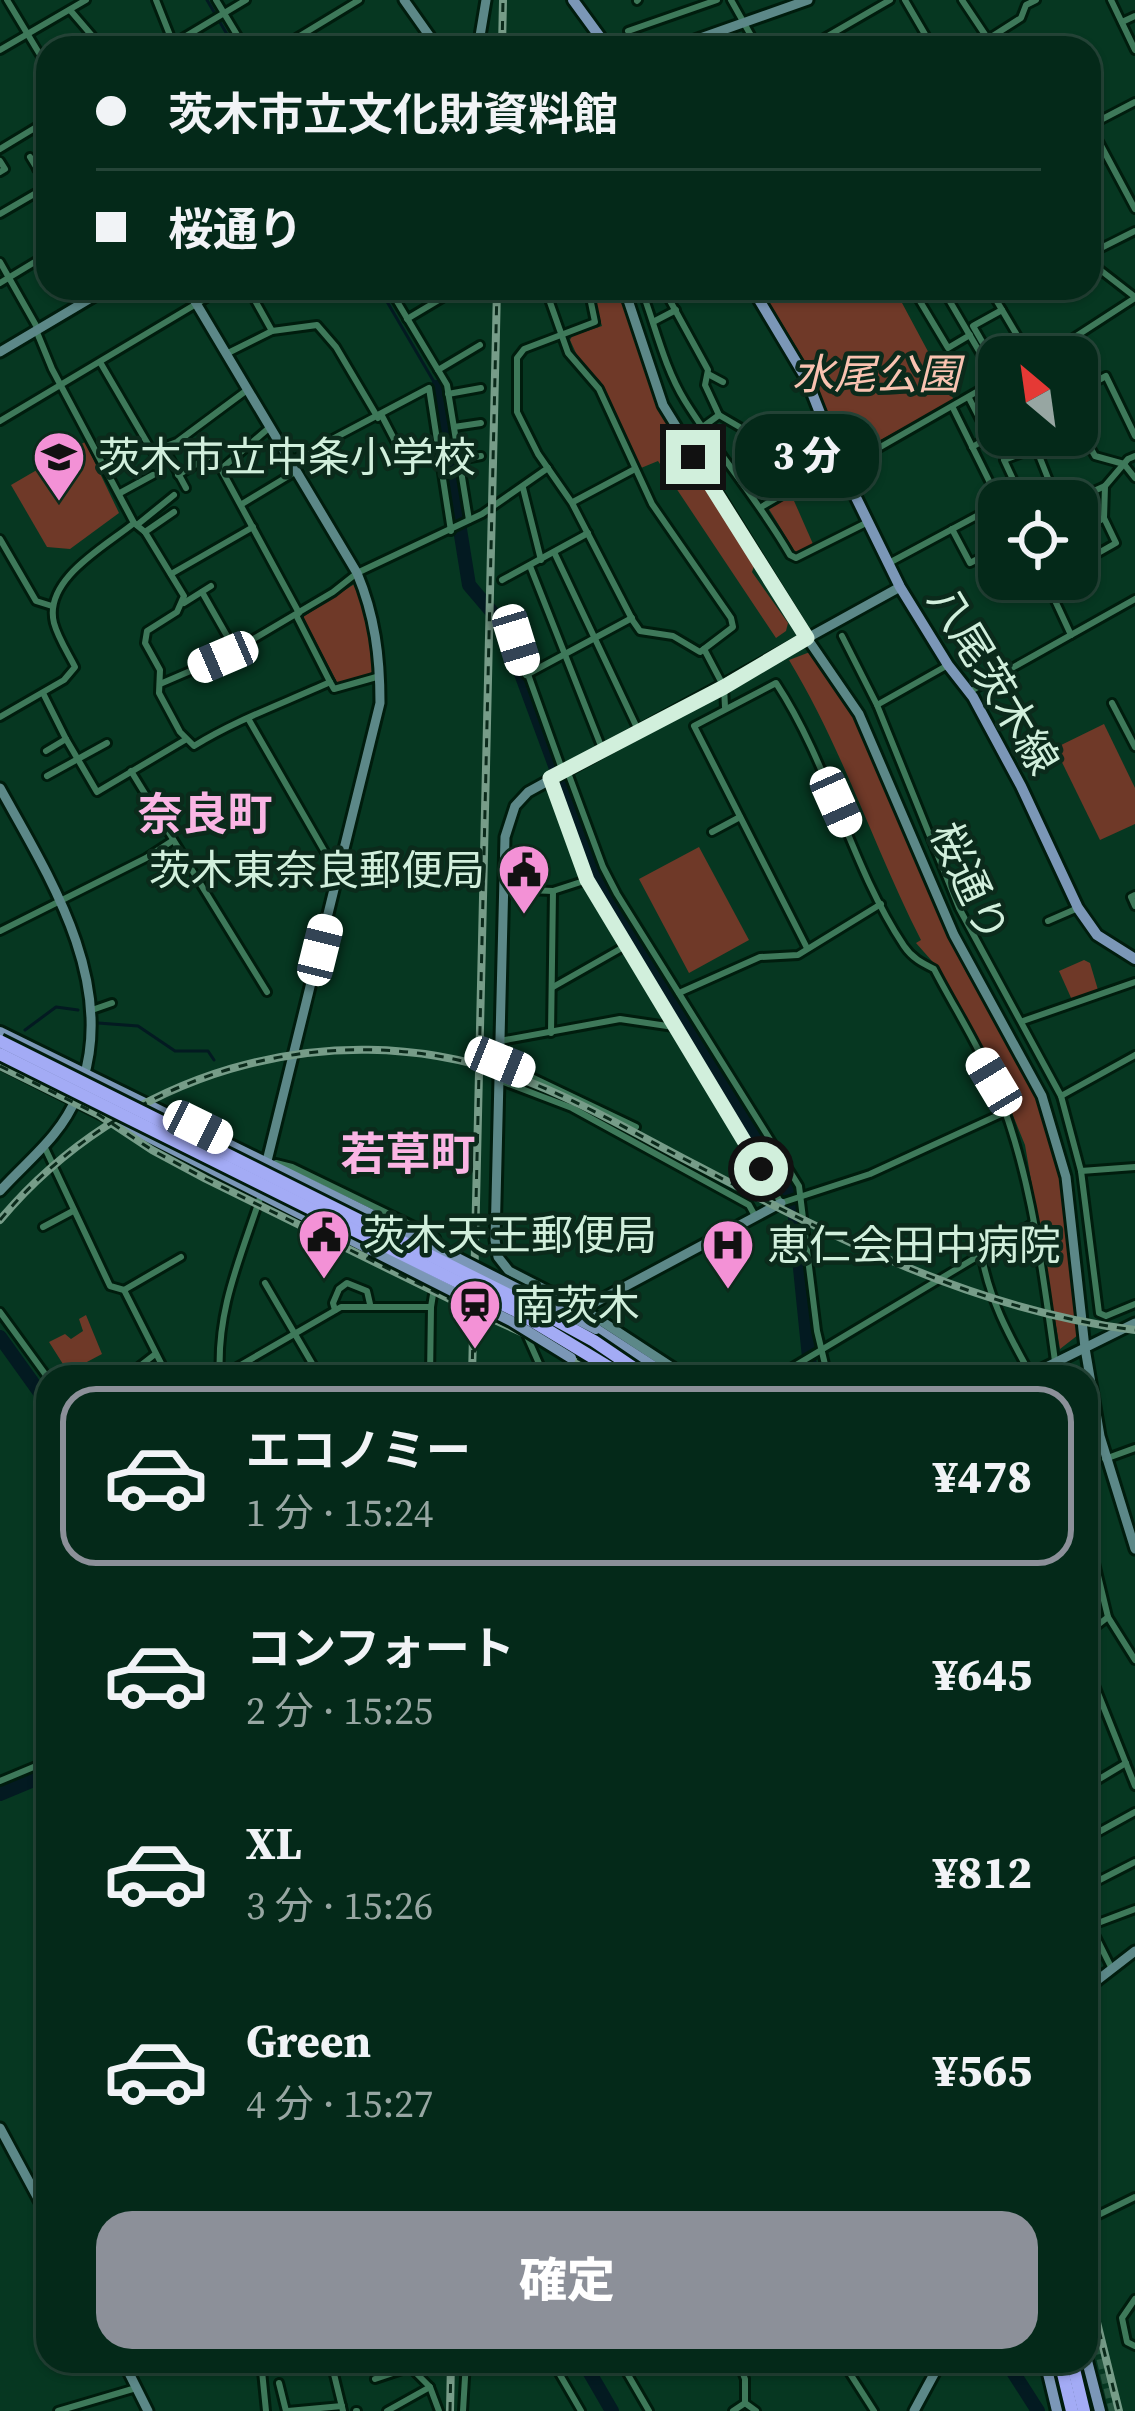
<!DOCTYPE html>
<html lang="ja">
<meta charset="utf-8">
<style>
:root{--surface:#042919;--page:#123526;--text:#f1f3f6;--muted:#97a6a2;--line:#254538;--accent:#8c9099}
body{margin:0;font-family:"Source Serif 4","Noto Sans JP",serif;background:var(--page);color:var(--text);height:100vh;display:flex;flex-direction:column;font-size:45px;white-space:nowrap}
*{box-sizing:border-box;margin:0}
p{font-size:39px;color:var(--muted)}
.icon{flex:none;width:66px;height:66px;fill:none;stroke:currentColor;stroke-width:2;stroke-linecap:round;stroke-linejoin:round}
.map{position:relative;flex:1;overflow:hidden}
.sheet{position:absolute;left:36px;top:1365px;width:1062px;height:1008px;display:flex;flex-direction:column;background:var(--surface);border-radius:36px;box-shadow:0 3px 9px #0004,0 0 0 3px var(--line)}
.sheet>*{flex:none}
.top-card{position:absolute;left:36px;top:36px;width:1065px;height:264px;border-radius:36px;box-shadow:0 3px 9px #0004,0 0 0 3px var(--line);display:grid;align-content:center;height:264px;padding:0 60px;background:var(--surface)}
.needle{width:78px;rotate:331deg}
.tools{position:absolute;left:978px;top:336px;display:grid;gap:24px}
.tools a{display:grid;place-items:center;width:120px;height:120px;border-radius:24px;background:var(--surface);box-shadow:0 3px 9px #0004,0 0 0 3px var(--line);font-size:60px}
.end{position:absolute;width:54px;height:54px;margin:-27px;border:15px solid #d1efdc;background:#111;box-shadow:0 0 0 6px #111}
.from{border-radius:50%}
.bubble{position:absolute;height:84px;border-radius:36px;background:var(--surface);box-shadow:0 3px 9px #0004,0 0 0 3px var(--line);font-size:39px;font-weight:800;line-height:84px;text-align:center}
.car{position:absolute;width:36px;height:72px;margin:-36px -18px;border-radius:15px;box-shadow:0 0 9px 3px #0007;background:linear-gradient(#fff 24%,#345 0 40%,#fff 0 76%,#345 0 86%,#fff 0)}
.top-card b{display:flex;align-items:center;gap:42px;height:114px;font-size:45px}
.top-card b+b{border-top:3px solid var(--line)}
.top-card i{width:30px;height:30px;background:var(--text)}
ul{padding:21px 0 0;list-style:none}
li{display:flex;align-items:center;gap:36px;height:180px;margin:0 24px 18px;padding:0 36px;border:6px solid transparent;border-radius:36px}
li div{flex:1}
li b{display:block;font-size:45px}
li em{font-style:normal;font-weight:800}
li.on{border-color:var(--accent)}
li>.icon{width:108px;height:108px;stroke-width:1.5}
.action{display:flex;gap:24px;margin-top:auto;padding:24px 60px}
.action a{flex:1;height:138px;border-radius:36px;background:var(--accent);color:#fff;font-size:48px;font-weight:800;line-height:138px;text-align:center}
.map>svg:first-child{display:block}
.green{fill:#6f3928}
.lines{fill:none;stroke-linecap:round;stroke-linejoin:round}
.stream{stroke:#031a21;stroke-width:3}
.river{stroke:#031a21;stroke-width:14}
.primary-tunnel{stroke:#24533d;stroke-width:10;stroke-dasharray:10 5;stroke-linecap:butt}
.street-casing{stroke:#001c0d;stroke-width:12}
.secondary-casing{stroke:#001c0d;stroke-width:15}
.primary-casing{stroke:#001c0d;stroke-width:16}
.highway-casing{stroke:#001c0d;stroke-width:18}
.street{stroke:#3e795a;stroke-width:6}
.secondary{stroke:#5c8888;stroke-width:9}
.primary{stroke:#7b97b7;stroke-width:10}
.highway{stroke:#a3abf5;stroke-width:12}
.rail-casing{stroke:#769c88;stroke-width:8}
.rail{stroke:#0b2a1b;stroke-width:3;stroke-dasharray:9;stroke-linecap:butt}
.primary-bridge-casing{stroke:#001c0d;stroke-width:16;stroke-linecap:butt}
.highway-bridge-casing{stroke:#001c0d;stroke-width:18;stroke-linecap:butt}
.primary-bridge{stroke:#7b97b7;stroke-width:10}
.highway-bridge{stroke:#a3abf5;stroke-width:12}
.route{stroke:#d1efdc;stroke-width:15}
.labels{text-anchor:middle;stroke-width:9;stroke-linejoin:round;paint-order:stroke}
.park-label{font-size:42px;font-style:italic;fill:#f9c3b1;stroke:#0b2a1b}
.poi-label{font-size:42px;fill:#d1efdc;stroke:#0b2a1b;text-anchor:start}
.street-label{font-size:42px;fill:#d1efdc;stroke:#0b2a1b}
.neighbourhood-label{font-size:45px;font-weight:bold;fill:#fab5e4;stroke:#0b2a1b}
</style>
<div class="map">
<svg width="1135" height="2411" viewBox="0 0 1135 2411">
<rect width="100%" height="100%" fill="#063721"/>
<g class="green">
<path d="M591,288H621L643,366L667,420L755,563L752,572L788,623L786,631L776,638L658,461L641,468L600,381L580,362L570,340L572,336L602,326Z"/>
<path d="M760,288H894L954,400L851,456L843,452L810,369Z"/>
<path d="M85,442L119,513L70,549L47,547L11,485Z"/>
<path d="M791,494L813,544L796,553L767,506Z"/>
<path d="M356,583L370,636L372,675L338,684L303,617Z"/>
<path d="M810,652L845,699L866,736L960,954C964,976 975,983 986,1001C1005,1030 1027,1066 1039,1099C1068,1176 1069,1254 1078,1335L1060,1349L1025,1145L992,1064L972,1035L939,969L916,943L921,940C874,848 843,749 789,660Z"/>
<path d="M1104,724L1135,788V824L1100,840L1055,748Z"/>
<path d="M699,847L749,940L689,973L639,879Z"/>
<path d="M1084,960L1090,963L1098,990L1072,1000L1059,971Z"/>
<path d="M86,1315L102,1354L68,1372L49,1342L65,1334L71,1339L83,1331L79,1319Z"/>
</g>
<g class="lines">
<g class="stream">
<path d="M207,0L235,48"/>
<path d="M379,288L437,387"/>
<path d="M98,1023L138,1026L175,1051H208L214,1060"/>
<path d="M25,1030L56,1007L78,1010"/>
</g>
<g class="river">
<path d="M437,387L469,585L503,625L595,874L788,1187L794,1209L811,1377"/>
<path d="M0,1337L48,1404"/>
<path d="M0,1794L48,1774"/>
<path d="M583,2361L612,2411"/>
<path d="M1006,2361L1038,2411"/>
</g>
<path class="primary-tunnel" d="M1091,2315L1114,2411"/>
<g class="street-casing">
<g id="street">
<path d="M7,0L48,68"/>
<path d="M156,0L175,48"/>
<path d="M216,0L245,48"/>
<path d="M731,0L758,48"/>
<path d="M905,0L933,48"/>
<path d="M962,0L988,39L1021,18L1026,5L1036,0"/>
<path d="M1111,0L1135,50"/>
<path d="M637,1L638,0"/>
<path d="M70,10L94,38L110,48"/>
<path d="M1122,22L1135,16"/>
<path d="M628,31L717,0"/>
<path d="M166,48L246,0"/>
<path d="M280,48L359,0"/>
<path d="M807,48L890,0"/>
<path d="M0,50L86,0"/>
<path d="M1089,123L1135,209"/>
<path d="M1091,125L1135,102"/>
<path d="M0,149L48,120"/>
<path d="M30,157L47,185"/>
<path d="M0,161L5,169L0,172"/>
<path d="M37,169L48,162"/>
<path d="M0,214L48,186"/>
<path d="M1089,249L1099,269L1135,297"/>
<path d="M1091,253L1135,231"/>
<path d="M0,262L38,329"/>
<path d="M0,283L48,254"/>
<path d="M248,288L272,331"/>
<path d="M389,288L447,385L469,520"/>
<path d="M545,288L568,353L599,389L652,504L731,618L733,627L704,649"/>
<path d="M588,288L595,322L524,349L517,358V412L538,454L572,503L633,621L640,631L673,636L700,652L704,649L724,687L725,707"/>
<path d="M641,288C655,325 664,367 685,401C718,454 759,501 790,555L796,558L866,523"/>
<path d="M663,288L708,370L705,385L719,415L704,426"/>
<path d="M912,288L948,348L970,335"/>
<path d="M942,288L996,380"/>
<path d="M989,288L1030,357"/>
<path d="M407,319L459,288"/>
<path d="M653,322L676,310"/>
<path d="M228,353L272,331L317,325L336,347L378,418"/>
<path d="M1044,357L1135,298"/>
<path d="M100,362L152,451L177,442L247,390"/>
<path d="M438,370L480,345"/>
<path d="M999,371L973,326L1002,310"/>
<path d="M708,374L723,382"/>
<path d="M992,383L999,394"/>
<path d="M1077,392L1106,376L1135,436"/>
<path d="M448,394L481,388"/>
<path d="M969,398L989,437"/>
<path d="M953,408L999,501"/>
<path d="M719,415L755,436L782,495L763,506"/>
<path d="M382,416L406,462L440,445"/>
<path d="M0,421L223,288"/>
<path d="M1077,424L1095,456L1124,464L1135,478"/>
<path d="M270,427L221,469L299,613"/>
<path d="M454,427L481,423"/>
<path d="M755,436L780,420L795,425L819,414"/>
<path d="M972,447L999,432"/>
<path d="M1036,448L1057,501"/>
<path d="M165,449L186,488"/>
<path d="M459,460L481,456"/>
<path d="M291,461L429,388L451,531"/>
<path d="M842,469L999,379"/>
<path d="M178,475L212,455"/>
<path d="M523,488L541,560"/>
<path d="M120,493L153,475"/>
<path d="M1023,501L1004,460L1046,444"/>
<path d="M1072,501L1105,486L1128,459L1135,456"/>
<path d="M573,502L633,470"/>
<path d="M242,504L295,472"/>
<path d="M134,523L145,532L184,596L177,612L147,631L145,643L160,670L159,693L180,732L194,746C236,720 284,703 330,682L296,615"/>
<path d="M137,525L174,495"/>
<path d="M952,529L970,563L999,548"/>
<path d="M145,532L174,512"/>
<path d="M1077,534L1104,518"/>
<path d="M0,539L36,601L52,606"/>
<path d="M554,552L639,732"/>
<path d="M889,563L999,504"/>
<path d="M1077,565L1116,543L1104,518L1105,486"/>
<path d="M530,566L603,751"/>
<path d="M171,574L253,527"/>
<path d="M1045,579L1071,635"/>
<path d="M502,580L588,533"/>
<path d="M202,592L235,650"/>
<path d="M184,603L211,586"/>
<path d="M505,621L516,641L563,772"/>
<path d="M842,636L877,705"/>
<path d="M948,665L877,705L959,908L1061,1096L1135,1055"/>
<path d="M526,675L632,618"/>
<path d="M330,682L334,689L380,676"/>
<path d="M160,684L223,657L333,592L357,573L482,514L548,468"/>
<path d="M971,691L1135,599"/>
<path d="M43,693L66,739L46,751"/>
<path d="M1112,703L1135,747"/>
<path d="M0,717L64,680L75,667C68,653 58,638 54,623C43,579 106,546 134,523L52,369L36,330"/>
<path d="M249,720L337,873"/>
<path d="M66,739L97,792L185,740"/>
<path d="M567,770L603,867L617,894L799,1186L817,1331L828,1377"/>
<path d="M131,771L267,992"/>
<path d="M47,776L107,743"/>
<path d="M550,779L587,880L781,1203L870,1174L1003,1113"/>
<path d="M712,832L740,817"/>
<path d="M503,889L553,891L587,880"/>
<path d="M1135,895L1131,897L1135,906"/>
<path d="M1048,921L1078,908"/>
<path d="M0,931L146,858L172,841"/>
<path d="M807,948L694,726L776,683C830,765 850,865 904,946C912,958 922,963 934,969C953,1006 978,1044 994,1083C1031,1169 1042,1269 1055,1361"/>
<path d="M553,987L627,945"/>
<path d="M679,993L760,957L798,955L881,904"/>
<path d="M92,1010L112,1003"/>
<path d="M1023,1021L1135,982"/>
<path d="M551,1033L553,891"/>
<path d="M500,1041L620,1019L674,1027"/>
<path d="M500,1062L636,1127"/>
<path d="M501,1081L572,1108L749,1205L755,1216"/>
<path d="M1061,1096L1081,1171L1099,1313L1106,1316L1135,1304"/>
<path d="M45,1148L110,1286L124,1290L168,1377"/>
<path d="M276,1163L292,1167L420,1229L436,1238L438,1245"/>
<path d="M1081,1171L1135,1167"/>
<path d="M43,1227L73,1211"/>
<path d="M981,1252C989,1299 1008,1334 1031,1375"/>
<path d="M265,1283L320,1377"/>
<path d="M124,1290L181,1257"/>
<path d="M431,1307L435,1282"/>
<path d="M335,1310L333,1303L339,1289L347,1283L367,1291L370,1304"/>
<path d="M0,1312L48,1378"/>
<path d="M525,1332L545,1377"/>
<path d="M91,1376L106,1368"/>
<path d="M138,1377L136,1369L154,1355"/>
<path d="M220,1377L341,1307H431L430,1377"/>
<path d="M220,1377C216,1311 240,1259 260,1198"/>
<path d="M552,1377L572,1368L588,1377"/>
<path d="M776,1377L1032,1224"/>
<path d="M1105,1459L1135,1448"/>
<path d="M1086,1526L1108,1617L1135,1660"/>
<path d="M1086,1634L1108,1617"/>
<path d="M1086,1663L1135,1786"/>
<path d="M0,1781L48,1761"/>
<path d="M1086,1787L1126,1763"/>
<path d="M1086,1839L1135,1812"/>
<path d="M1086,1887L1135,1862"/>
<path d="M1086,1917L1111,1967"/>
<path d="M1090,1926L1135,1909"/>
<path d="M1086,2221L1135,2197"/>
<path d="M1135,2299L1122,2318L1127,2342L1135,2346"/>
<path d="M261,2361L266,2411"/>
<path d="M337,2361L332,2366L343,2411"/>
<path d="M404,2361L430,2387L439,2411"/>
<path d="M552,2361L581,2411"/>
<path d="M620,2361L649,2411"/>
<path d="M842,2361L874,2411"/>
<path d="M375,2379L411,2367"/>
<path d="M279,2383L286,2411"/>
<path d="M745,2403L756,2411"/>
<path d="M58,2411L136,2388"/>
<path d="M288,2411L342,2406"/>
<path d="M356,2411H357"/>
<path d="M387,2411L430,2387"/>
<path d="M463,2411L466,2361"/>
<path d="M733,2411L745,2403V2379L738,2361"/>
</g>
</g>
<g class="secondary-casing">
<g id="secondary">
<path d="M404,0L438,48"/>
<path d="M478,48L486,0"/>
<path d="M672,48L808,0"/>
<path d="M187,288L357,573C375,616 380,656 380,703L267,1161"/>
<path d="M624,288L663,405L807,638L859,714L954,935L1042,1096L1066,1177L1085,1348L1100,1436L1135,1549"/>
<path d="M0,352L108,288"/>
<path d="M0,788C47,873 115,978 83,1080"/>
<path d="M0,1191C28,1160 61,1136 77,1096"/>
<path d="M583,1309L781,1203"/>
<path d="M687,1377L583,1309L509,1271L498,1257L495,1240L505,837L515,806L528,792L900,587"/>
<path d="M1026,1377L1135,1323"/>
<path d="M1086,1989L1135,1951"/>
<path d="M0,2128L48,2217"/>
<path d="M123,2361L148,2411"/>
<path d="M914,2411L941,2361"/>
</g>
</g>
<g class="primary-casing">
<g id="primary">
<path d="M573,0L608,48"/>
<path d="M752,288L807,380L842,469L900,587L948,665L973,697L1021,786L1078,908L1097,935L1135,959"/>
<path d="M0,1032L385,1221"/>
<path d="M0,1062L371,1250"/>
<path d="M596,1329L670,1377"/>
<path d="M571,1358L604,1377"/>
<path d="M1086,2300L1091,2315"/>
<path d="M1086,2357L1100,2411"/>
<path d="M1045,2361L1057,2411"/>
</g>
</g>
<g class="highway-casing">
<g id="highway">
<path d="M1060,2361L1072,2411"/>
<path d="M1072,2361L1084,2411"/>
</g>
</g>
<use href="#street" class="street"/>
<use href="#secondary" class="secondary"/>
<use href="#primary" class="primary"/>
<use href="#highway" class="highway"/>
<g class="rail-casing">
<g id="rail">
<path d="M502,48L503,0"/>
<path d="M0,1066L99,1115L152,1150L206,1179L468,1308L568,1353L610,1377"/>
<path d="M0,1220C122,1074 325,1011 508,1074C574,1097 634,1133 696,1165C837,1239 975,1310 1135,1330"/>
<path d="M472,1377L497,288"/>
<path d="M1086,2278L1119,2411"/>
<path d="M450,2411L451,2361"/>
</g>
</g>
<use href="#rail" class="rail"/>
<g class="primary-bridge-casing">
<g id="primary-bridge">
<path d="M385,1221L596,1329"/>
<path d="M371,1250L511,1321L571,1358"/>
</g>
</g>
<g class="highway-bridge-casing">
<g id="highway-bridge">
<path d="M0,1041L521,1301L594,1341L647,1377"/>
<path d="M0,1054L516,1311L625,1377"/>
</g>
</g>
<use href="#primary-bridge" class="primary-bridge"/>
<use href="#highway-bridge" class="highway-bridge"/>
</g>
<g class="lines">
<path class="route" d="M693,457L807,638L724,687L550,778L587,880L761,1169"/>
</g>
<defs>
<g id="school-pin" transform="scale(2.7)"><path d="M0 17L-7.5 6A9.5 9.5 0 1 1 7.5 6Z" fill="#f391d6" stroke="#0b2a1b"/><path d="M0-5L7-2L0 1L-7-2ZM-4 1L0 2.5L4 1V4Q0 6-4 4Z" fill="#111"/></g>
<g id="civic-pin" transform="scale(2.7)"><path d="M0 17L-7.5 6A9.5 9.5 0 1 1 7.5 6Z" fill="#f391d6" stroke="#0b2a1b"/><path d="M-.6-6.5H3V-4.5H.6V-3L4-1V1h2V6H-6V1h2V-1L-.6-3ZM-1.2 2.5V6h2.4V2.5Z" fill="#111"/></g>
<g id="hospital-pin" transform="scale(2.7)"><path d="M0 17L-7.5 6A9.5 9.5 0 1 1 7.5 6Z" fill="#f391d6" stroke="#0b2a1b"/><path d="M-5-5h3v3.5h4V-5h3V5h-3V1.5h-4V5h-3Z" fill="#111"/></g>
<g id="station-pin" transform="scale(2.7)"><path d="M0 17L-7.5 6A9.5 9.5 0 1 1 7.5 6Z" fill="#f391d6" stroke="#0b2a1b"/><path d="M-3-6H3Q5-6 5-4V2Q5 4 3 4L4.5 6H3L1.5 4h-3L-3 6H-4.5L-3 4Q-5 4-5 2V-4Q-5-6-3-6ZM-3.5-4v3h7v-3ZM-3.5 1v1.5H-2V1ZM2 1v1.5H3.5V1Z" fill="#111"/></g>
</defs>
<g fill-rule="evenodd">
<use href="#school-pin" x="59" y="457"/>
<use href="#civic-pin" x="524" y="870"/>
<use href="#civic-pin" x="324" y="1235"/>
<use href="#hospital-pin" x="728" y="1245"/>
<use href="#station-pin" x="475" y="1305"/>
</g>
<g class="labels">
<g class="park-label">
<text x="876" y="389">水尾公園</text>
</g>
<g class="poi-label">
<text x="98" y="472">茨木市立中条小学校</text>
<text x="485" y="885" text-anchor="end">茨木東奈良郵便局</text>
<text x="363" y="1250">茨木天王郵便局</text>
<text x="767" y="1260">恵仁会田中病院</text>
<text x="514" y="1320">南茨木</text>
</g>
<g class="street-label">
<text transform="translate(994 680) rotate(59)" y="15">八尾茨木線</text>
<text transform="translate(970 882) rotate(65)" y="15">桜通り</text>
</g>
<g class="neighbourhood-label">
<text x="205" y="830">奈良町</text>
<text x="408" y="1170">若草町</text>
</g>
</g>
</svg>
<div class="tools">
<a><svg class="needle" viewBox="-14 -14 28 28"><path d="M0-13l5 13h-10z" fill="#e53935"/><path d="M0 13l5-13h-10z" fill="#97a6a2"/></svg></a>
<a><svg class="icon" aria-label="locate" viewBox="0 0 24 24"><circle cx="12" cy="12" r="6"/><path d="M12 2v4M12 18v4M2 12h4M18 12h4"/></svg></a>
</div>
<i class="end from" style="left:761px;top:1169px"></i>
<i class="end" style="left:693px;top:457px"></i>
<div class="bubble" style="left:735px;top:414px;width:144px">3 分</div>
<i class="car" style="left:516px;top:640px;rotate:163deg"></i>
<i class="car" style="left:223px;top:657px;rotate:247deg"></i>
<i class="car" style="left:836px;top:802px;rotate:156deg"></i>
<i class="car" style="left:320px;top:950px;rotate:14deg"></i>
<i class="car" style="left:500px;top:1062px;rotate:112deg"></i>
<i class="car" style="left:994px;top:1082px;rotate:329deg"></i>
<i class="car" style="left:198px;top:1127px;rotate:116deg"></i>
<div class="top-card">
<b><i class="from"></i>茨木市立文化財資料館</b>
<b><i></i>桜通り</b>
</div>
<section class="sheet">
<ul>
<li class="on"><svg class="icon" aria-label="car" viewBox="0 0 24 24"><path d="M5 17H2v-5l4-1 3-4h7l3 4 3 1v5h-3M9 17h6M6 11h13"/><circle cx="7" cy="17" r="2"/><circle cx="17" cy="17" r="2"/></svg><div><b>エコノミー</b><p>1 分 · 15:24</p></div><em>¥478</em></li>
<li><svg class="icon" aria-label="car" viewBox="0 0 24 24"><path d="M5 17H2v-5l4-1 3-4h7l3 4 3 1v5h-3M9 17h6M6 11h13"/><circle cx="7" cy="17" r="2"/><circle cx="17" cy="17" r="2"/></svg><div><b>コンフォート</b><p>2 分 · 15:25</p></div><em>¥645</em></li>
<li><svg class="icon" aria-label="car" viewBox="0 0 24 24"><path d="M5 17H2v-5l4-1 3-4h7l3 4 3 1v5h-3M9 17h6M6 11h13"/><circle cx="7" cy="17" r="2"/><circle cx="17" cy="17" r="2"/></svg><div><b>XL</b><p>3 分 · 15:26</p></div><em>¥812</em></li>
<li><svg class="icon" aria-label="car" viewBox="0 0 24 24"><path d="M5 17H2v-5l4-1 3-4h7l3 4 3 1v5h-3M9 17h6M6 11h13"/><circle cx="7" cy="17" r="2"/><circle cx="17" cy="17" r="2"/></svg><div><b>Green</b><p>4 分 · 15:27</p></div><em>¥565</em></li>
</ul>
<div class="action"><a>確定</a></div>
</section>
</div>
